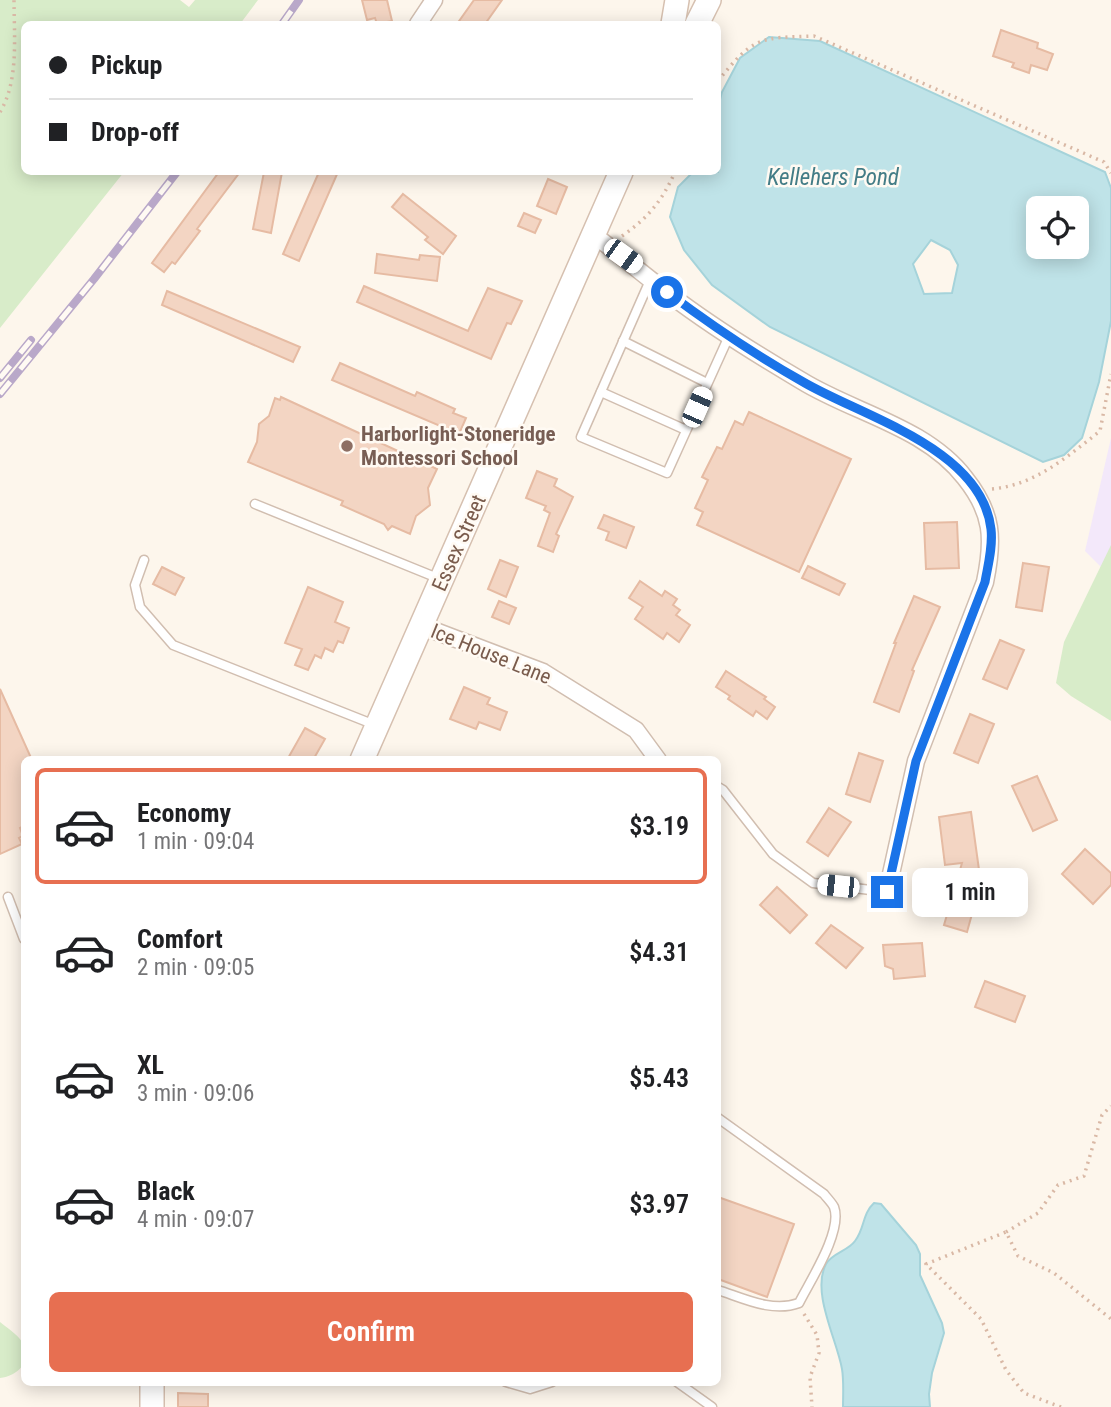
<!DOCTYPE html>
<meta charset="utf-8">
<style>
:root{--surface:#fff;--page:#f2f2f2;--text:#202124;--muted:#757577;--line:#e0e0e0;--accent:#e76f51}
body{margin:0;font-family:"Roboto Condensed",sans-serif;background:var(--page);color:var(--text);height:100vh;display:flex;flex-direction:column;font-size:26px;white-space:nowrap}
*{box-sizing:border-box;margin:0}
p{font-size:23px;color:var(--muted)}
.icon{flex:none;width:38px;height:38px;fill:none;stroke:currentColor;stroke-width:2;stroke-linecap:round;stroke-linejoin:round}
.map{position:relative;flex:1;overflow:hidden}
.side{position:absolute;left:21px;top:756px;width:700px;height:630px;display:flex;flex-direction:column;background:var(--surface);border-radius:10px;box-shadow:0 4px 18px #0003}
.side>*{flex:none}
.guide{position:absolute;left:21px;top:21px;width:700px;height:154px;border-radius:10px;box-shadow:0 4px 18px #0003;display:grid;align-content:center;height:154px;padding:0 28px;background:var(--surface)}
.controls{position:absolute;left:1026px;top:196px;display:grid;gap:14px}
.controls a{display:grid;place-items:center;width:63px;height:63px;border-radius:10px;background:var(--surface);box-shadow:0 4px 18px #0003;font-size:35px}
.end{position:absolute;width:32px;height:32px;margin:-16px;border:9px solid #1a73e8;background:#fff;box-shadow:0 0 0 4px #fff}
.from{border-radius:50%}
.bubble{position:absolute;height:49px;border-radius:10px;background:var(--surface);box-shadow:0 4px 18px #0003;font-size:23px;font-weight:600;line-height:49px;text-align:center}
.car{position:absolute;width:21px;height:42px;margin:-21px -10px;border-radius:9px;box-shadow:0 0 5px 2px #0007;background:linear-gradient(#fff 24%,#345 0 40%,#fff 0 76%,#345 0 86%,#fff 0)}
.guide b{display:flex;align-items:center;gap:24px;height:66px;font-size:26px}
.guide b+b{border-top:2px solid var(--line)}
.guide i{width:18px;height:18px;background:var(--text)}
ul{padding:12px 0 0;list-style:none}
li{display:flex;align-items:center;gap:21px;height:116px;margin:0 14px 10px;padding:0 14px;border:4px solid transparent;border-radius:10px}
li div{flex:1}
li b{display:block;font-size:26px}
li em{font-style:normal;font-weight:600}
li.current{border-color:var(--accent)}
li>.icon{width:63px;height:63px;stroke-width:1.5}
.button{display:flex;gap:14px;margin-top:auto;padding:14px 28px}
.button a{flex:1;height:80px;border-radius:10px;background:var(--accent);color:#fff;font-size:28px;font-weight:600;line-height:80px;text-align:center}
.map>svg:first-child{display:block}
.education{fill:#f3e8fa}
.green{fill:#d8ecc9}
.water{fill:#bfe3e8;stroke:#a5d3da;stroke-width:2;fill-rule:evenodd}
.building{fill:#f3d5c3;stroke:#e6bba3;stroke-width:2}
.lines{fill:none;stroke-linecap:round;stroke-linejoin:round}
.service-casing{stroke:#d1beb0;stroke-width:11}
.minor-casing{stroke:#d1beb0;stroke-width:19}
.secondary-casing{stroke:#d6c0b0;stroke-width:26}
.path{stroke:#d9b8a5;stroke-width:3.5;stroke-dasharray:2 5;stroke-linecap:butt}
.service{stroke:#fff;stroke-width:8}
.minor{stroke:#fff;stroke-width:16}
.secondary{stroke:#fff;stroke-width:23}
.rail-casing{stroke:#b9a8c9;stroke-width:8}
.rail{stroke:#fffaf3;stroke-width:5;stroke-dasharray:16;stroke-linecap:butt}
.route{stroke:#1a73e8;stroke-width:9}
.education-dot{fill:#8d6e63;stroke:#fffaf3;stroke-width:2.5}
.labels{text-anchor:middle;stroke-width:5;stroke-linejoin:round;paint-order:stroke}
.education-label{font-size:21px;font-weight:bold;fill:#785e54;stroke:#fffaf3;text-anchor:start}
.street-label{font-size:21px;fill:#7a5c4d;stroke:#fffaf3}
.water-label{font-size:23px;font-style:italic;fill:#437c86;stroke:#fffaf3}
</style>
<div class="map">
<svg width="1111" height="1407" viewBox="0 0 1111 1407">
<rect width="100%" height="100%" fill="#fdf6ec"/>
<path class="education" d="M1111,438V577L1085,551Z"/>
<g class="green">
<path d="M0,0H180L189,7L195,0H258L240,24H24V172H124L0,328Z"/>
<path d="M1111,545V721L1071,696L1056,683L1064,642Z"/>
<path d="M0,1322C7,1328 17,1334 22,1342C33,1361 18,1376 0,1378Z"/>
</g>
<g class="water">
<path d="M769,37L820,41L1105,172L1111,188V321L1099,382L1082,438L1064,455L1043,462L770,327L712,285L684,250L670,217L678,187L693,172H718V107L722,92L740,58ZM1038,208H1076V247H1038ZM931,240L950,250L958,265L952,293L924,294L913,264Z"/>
<path d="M874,1203L881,1204L916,1245L920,1254V1275L942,1323L944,1333L932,1373L929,1394L930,1407H843C843,1395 844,1381 842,1369C837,1340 811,1292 826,1264C832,1253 848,1251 855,1241C865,1228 862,1214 874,1203Z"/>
</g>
<g class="building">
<path d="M362,0H387L392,21L377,24L375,18L367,20Z"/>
<path d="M474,0H502L485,24H457Z"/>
<path d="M1001,30L1038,43L1037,48L1053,54L1047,70L1031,65L1029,73L1012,67L1014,63L993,56Z"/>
<path d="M219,172H240L197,229L200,231L175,264L172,262L164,272L152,263Z"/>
<path d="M264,172H282L271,233L253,229Z"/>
<path d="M319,172H338L299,261L283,254Z"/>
<path d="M548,179L567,187L556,214L537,206Z"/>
<path d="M403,194L456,236L443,254L425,240L428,237L392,207Z"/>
<path d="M524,213L541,220L535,233L518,226Z"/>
<path d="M377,254L419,260L420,255L440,257L437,281L375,273Z"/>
<path d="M364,286L468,331L488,288L522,301L511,324L507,323L491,359L357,302Z"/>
<path d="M167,291L300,347L293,362L162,305Z"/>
<path d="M340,363L415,396L417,392L455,409L453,413L466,418L459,434L332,380Z"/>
<path d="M281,397L437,469L428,488L430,505L416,516L410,534L392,526L388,530L384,524L341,505L343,501L248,462L257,442L259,424L269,416L275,398L280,400Z"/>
<path d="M749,412L851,459L799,572L697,525L703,512L695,508L708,480L702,477L717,447L722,449L735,421L743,425Z"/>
<path d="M537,471L557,479L554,486L573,497L556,534L559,536L553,552L538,546L550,513L544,510L546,506L526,498Z"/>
<path d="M604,515L634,527L626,548L606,540L609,532L598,528Z"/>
<path d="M957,522L959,568L926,569L924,523Z"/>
<path d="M500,560L518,567L506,597L488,589Z"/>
<path d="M1023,563L1049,567L1042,611L1016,607Z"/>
<path d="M808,566L845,584L839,595L802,578Z"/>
<path d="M162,567L184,578L175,595L153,584Z"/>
<path d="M640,581L662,596L665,591L677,599L673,605L680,610L676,615L690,625L679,642L667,633L663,639L635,619L643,607L629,598Z"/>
<path d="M308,587L343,602L335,622L349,628L343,643L338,641L333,652L325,648L321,658L315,655L308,670L295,665L302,649L285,643Z"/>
<path d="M914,596L940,607L912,670L914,671L899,712L874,702L896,643H894Z"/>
<path d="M499,601L516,608L509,624L492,617Z"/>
<path d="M1000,640L1024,650L1007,689L983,679Z"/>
<path d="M726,671L766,697L764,699L775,707L767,719L756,711L753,716L728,699L730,696L716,687Z"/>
<path d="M464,687L490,698L487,704L507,712L500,730L479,722L476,729L450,719Z"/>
<path d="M0,689L32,760H24V826L20,828L23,836L19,838L22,844L0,854Z"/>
<path d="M970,714L994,724L978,763L954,753Z"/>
<path d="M305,728L325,739L313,760H287Z"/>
<path d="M859,753L883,761L870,802L846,794Z"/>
<path d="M1037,776L1057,820L1033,831L1012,786Z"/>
<path d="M829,808L851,822L828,856L807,842Z"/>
<path d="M971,812L980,877L982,878L967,932L944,925L962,863L945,865L939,817Z"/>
<path d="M1085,849L1111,873V885L1093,904L1062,874Z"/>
<path d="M777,887L807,915L790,933L760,905Z"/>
<path d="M831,925L863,948L846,968L816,943Z"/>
<path d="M922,943L925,976L894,979L893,969L885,966L883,945Z"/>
<path d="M985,981L1025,996L1015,1022L975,1007Z"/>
<path d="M718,1197L794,1224L767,1297L718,1279Z"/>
<path d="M178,1393L208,1394V1407H178Z"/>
</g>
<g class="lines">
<g class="service-casing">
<g id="service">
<path d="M651,278L581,437L667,473L729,336"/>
<path d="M623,341L707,383"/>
<path d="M601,392L686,430"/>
<path d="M255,504L440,579"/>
<path d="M144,560L135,585L140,607L173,645L375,725"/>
<path d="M718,787L723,790L773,854L813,883L887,892"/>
<path d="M8,897L24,939"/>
<path d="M718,1118L824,1194C827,1198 832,1203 834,1207C843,1231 810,1281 799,1303C772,1313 743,1298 718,1290"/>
<path d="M506,1382L530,1389L552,1382"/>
<path d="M677,1382L712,1407"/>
</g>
</g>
<g class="minor-casing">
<g id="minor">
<path d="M418,24L434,0"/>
<path d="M594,235C619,254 643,274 669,294C711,326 756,354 802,381C854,413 926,427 965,478C993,513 994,539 985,582L916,761L887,892"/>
<path d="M422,626L543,672L636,730L658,760"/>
</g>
</g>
<g class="secondary-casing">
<g id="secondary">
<path d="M673,24L677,0"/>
<path d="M697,24L709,0"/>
<path d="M362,760L621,172"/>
<path d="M152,1382V1407"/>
</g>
</g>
<g class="path">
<path d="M718,81C754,36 759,38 814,36L1104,162L1111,173"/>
<path d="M0,112C19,81 14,36 14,0"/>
<path d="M622,236C648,218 662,201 675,172"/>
<path d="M992,489C1035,485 1067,457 1100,431L1111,374"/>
<path d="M1006,1232L1038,1213L1058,1185L1084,1176L1102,1115L1111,1106"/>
<path d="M804,1314L817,1335L819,1353L810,1377L812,1407"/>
<path d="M1061,1407L1024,1393L1006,1370L981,1319L926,1264L1006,1232L1018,1256L1054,1273L1111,1319"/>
</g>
<use href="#service" class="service"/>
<use href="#minor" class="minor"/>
<use href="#secondary" class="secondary"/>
<g class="rail-casing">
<g id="rail">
<path d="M282,24L299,0"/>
<path d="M0,378L31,340"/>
<path d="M0,394L94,279L177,172"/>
</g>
</g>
<use href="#rail" class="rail"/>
</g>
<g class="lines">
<path class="route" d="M667,292C711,325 757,356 805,383C864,417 982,449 991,529C993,547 988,565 985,582L916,761L887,892"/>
</g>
<circle class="education-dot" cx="347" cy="446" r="7"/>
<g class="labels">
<g class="education-label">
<text x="361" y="441">Harborlight-Stoneridge<tspan x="361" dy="24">Montessori School</tspan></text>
</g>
<g class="street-label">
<text transform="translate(459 543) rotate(-66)" y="7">Essex Street</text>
<text transform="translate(491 654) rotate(22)" y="7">Ice House Lane</text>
</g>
<g class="water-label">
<text x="833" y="185">Kellehers Pond</text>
</g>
</g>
</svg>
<div class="controls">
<a><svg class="icon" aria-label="locate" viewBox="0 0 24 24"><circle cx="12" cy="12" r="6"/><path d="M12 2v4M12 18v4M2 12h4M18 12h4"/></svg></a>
</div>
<i class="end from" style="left:667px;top:292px"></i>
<i class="end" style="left:887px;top:892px"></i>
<div class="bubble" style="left:912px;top:868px;width:116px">1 min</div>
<i class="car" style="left:623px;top:256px;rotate:126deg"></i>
<i class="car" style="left:697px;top:407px;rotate:24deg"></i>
<i class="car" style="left:838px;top:886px;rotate:276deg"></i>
<div class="guide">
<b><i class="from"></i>Pickup</b>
<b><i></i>Drop-off</b>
</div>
<section class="side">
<ul>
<li class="current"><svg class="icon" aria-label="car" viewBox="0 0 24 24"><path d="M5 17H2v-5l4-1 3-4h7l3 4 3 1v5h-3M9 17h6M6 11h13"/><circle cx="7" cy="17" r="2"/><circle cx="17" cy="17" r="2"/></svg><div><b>Economy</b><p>1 min · 09:04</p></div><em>$3.19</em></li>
<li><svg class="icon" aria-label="car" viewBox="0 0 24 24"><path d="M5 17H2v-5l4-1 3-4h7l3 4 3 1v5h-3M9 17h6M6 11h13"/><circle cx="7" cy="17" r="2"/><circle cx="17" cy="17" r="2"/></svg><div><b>Comfort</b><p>2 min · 09:05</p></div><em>$4.31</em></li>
<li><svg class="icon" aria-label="car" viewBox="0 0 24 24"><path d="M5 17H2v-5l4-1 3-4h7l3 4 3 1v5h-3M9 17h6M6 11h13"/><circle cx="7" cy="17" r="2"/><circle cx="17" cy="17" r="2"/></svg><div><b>XL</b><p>3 min · 09:06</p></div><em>$5.43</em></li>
<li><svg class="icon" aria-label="car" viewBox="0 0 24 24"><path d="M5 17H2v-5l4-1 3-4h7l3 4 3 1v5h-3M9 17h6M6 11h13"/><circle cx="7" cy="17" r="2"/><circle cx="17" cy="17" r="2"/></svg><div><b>Black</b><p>4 min · 09:07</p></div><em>$3.97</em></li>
</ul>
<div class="button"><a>Confirm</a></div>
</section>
</div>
